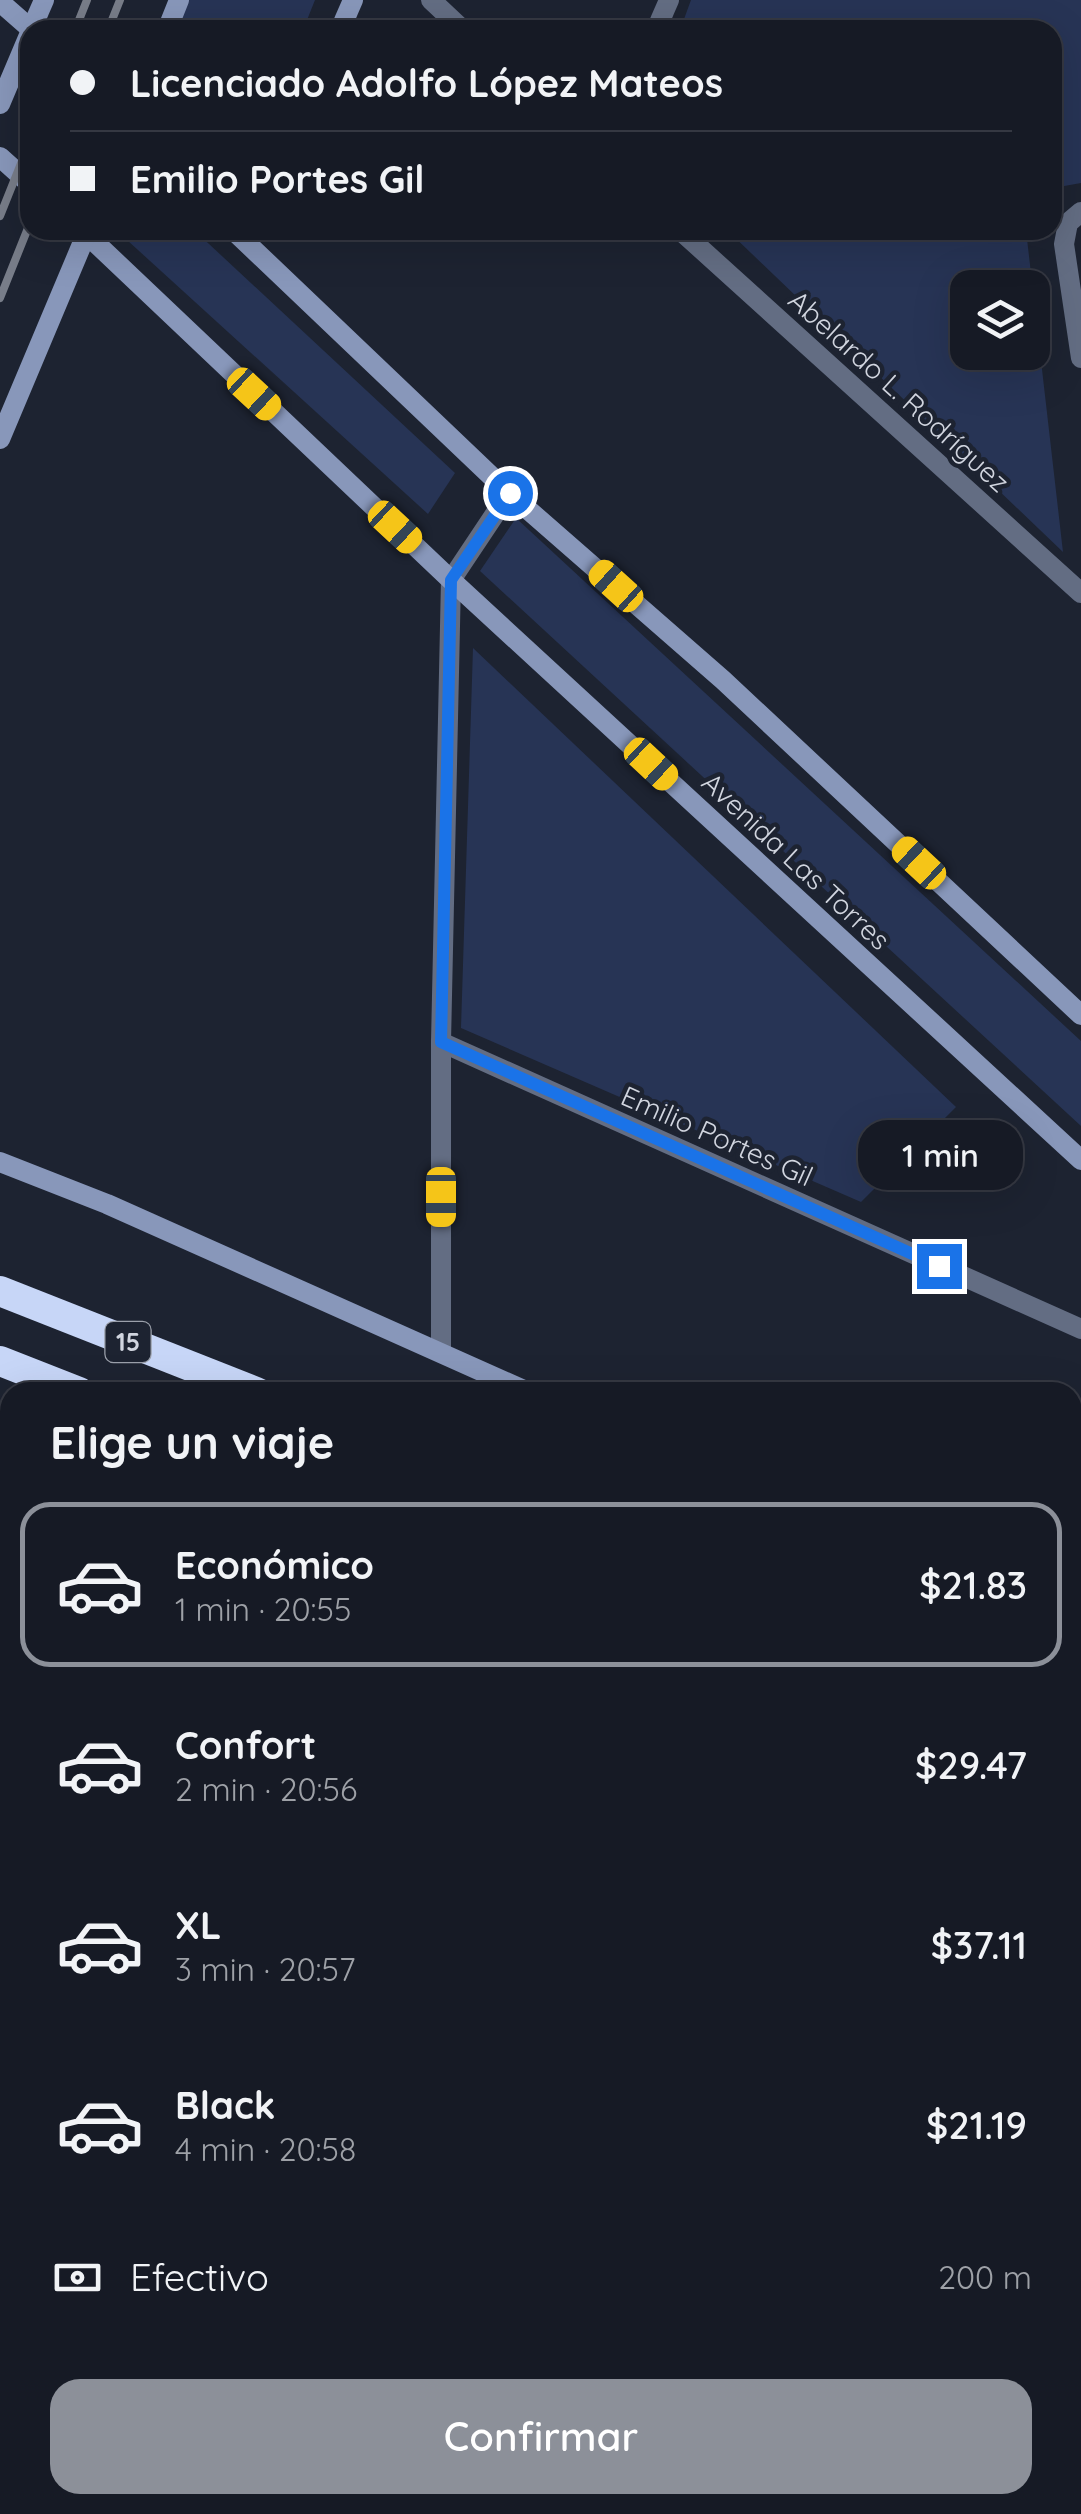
<!DOCTYPE html>
<html lang="es">
<meta charset="utf-8">
<style>
:root{--surface:#161a25;--page:#232732;--text:#f1f3f6;--muted:#9ea1a7;--line:#353842;--accent:#8c9099}
body{margin:0;font-family:Quicksand,sans-serif;background:var(--page);color:var(--text);height:100vh;display:flex;flex-direction:column;font-size:38px;white-space:nowrap}
*{box-sizing:border-box;margin:0}
p{font-size:32px;color:var(--muted)}
.icon{flex:none;width:55px;height:55px;fill:none;stroke:currentColor;stroke-width:2;stroke-linecap:round;stroke-linejoin:round}
.map{position:relative;flex:1;overflow:hidden}
.side{position:absolute;left:0px;top:1382px;width:1082px;height:1132px;display:flex;flex-direction:column;background:var(--surface);border-radius:30px 30px 0 0;box-shadow:0 10px 40px #0002,0 0 0 2px var(--line)}
.side>*{flex:none}
.hud{position:absolute;left:20px;top:20px;width:1042px;height:220px;border-radius:30px;box-shadow:0 10px 40px #0002,0 0 0 2px var(--line);display:grid;align-content:center;height:220px;padding:0 50px;background:var(--surface)}
.controls{position:absolute;left:950px;top:270px;display:grid;gap:20px}
.controls a{display:grid;place-items:center;width:100px;height:100px;border-radius:20px;background:var(--surface);box-shadow:0 10px 40px #0002,0 0 0 2px var(--line);font-size:50px}
.end{position:absolute;width:45px;height:45px;margin:-22px;border:12px solid #1a73e8;background:#fff;box-shadow:0 0 0 5px #fff}
.from{border-radius:50%}
.bubble{position:absolute;height:70px;border-radius:30px;background:var(--surface);box-shadow:0 10px 40px #0002,0 0 0 2px var(--line);font-size:32px;font-weight:600;line-height:70px;text-align:center}
.car{position:absolute;width:30px;height:60px;margin:-30px -15px;border-radius:12px;box-shadow:0 0 8px 2px #0007;background:linear-gradient(#f5c518 24%,#345 0 40%,#f5c518 0 76%,#345 0 86%,#f5c518 0)}
.hud b{display:flex;align-items:center;gap:35px;height:95px;font-size:38px}
.hud b+b{border-top:2px solid var(--line)}
.hud i{width:25px;height:25px;background:var(--text)}
ul{padding:0;list-style:none}
li{display:flex;align-items:center;gap:30px;height:165px;margin:0 20px 15px;padding:0 30px;border:5px solid transparent;border-radius:30px}
li div{flex:1}
li b{display:block;font-size:38px}
li em{font-style:normal;font-weight:600}
li.on{border-color:var(--accent)}
li>.icon{width:90px;height:90px;stroke-width:1.5}
h2{padding:0 50px;font-size:45px;line-height:120px}
.pay{display:flex;align-items:center;gap:25px;height:110px;padding:0 50px;font-size:38px}
.pay p{margin-inline-start:auto}
.button{display:flex;gap:20px;margin-top:auto;padding:20px 50px}
.button a{flex:1;height:115px;border-radius:30px;background:var(--accent);color:#fff;font-size:40px;font-weight:600;line-height:115px;text-align:center}
.map>svg:first-child{display:block}
.green{fill:#273455;fill-rule:evenodd}
.lines{fill:none;stroke-linecap:round;stroke-linejoin:round}
.street{stroke:#636d83;stroke-width:20}
.secondary{stroke:#8897ba;stroke-width:20}
.highway{stroke:#c7d6f7;stroke-width:30}
.rail{stroke:#787d89;stroke-width:8}
.route{stroke:#1a73e8;stroke-width:12}
.labels{text-anchor:middle;stroke-width:9;stroke-linejoin:round;paint-order:stroke}
.shield{fill:#1d2331;stroke:#9ba0ab;stroke-width:2.5}
.shield-label{font-size:25px;font-weight:bold;fill:#d1d5df}
.street-label{font-size:28px;fill:#d1d5df;stroke:#1d2331}
</style>
<div class="map">
<svg width="1081" height="2514" viewBox="0 0 1081 2514">
<rect width="100%" height="100%" fill="#1d2331"/>
<g class="green">
<path d="M185,0H315L303,30H173Z"/>
<path d="M691,0H1081V183L1053,188L1052,30H680Z"/>
<path d="M116,230H194L455,473L428,514Z"/>
<path d="M727,230H1026L1063,552ZM968,288H1032V352H968Z"/>
<path d="M516,518L1081,1041V1126L480,571Z"/>
<path d="M473,648L956,1107L861,1202L461,1028Z"/>
</g>
<g class="lines">
<g class="street">
<path d="M431,0L463,30"/>
<path d="M656,30L669,0"/>
<path d="M1081,212L1068,223L1064,244L1081,358"/>
<path d="M680,230L1081,593"/>
<path d="M441,1042L1081,1329"/>
<path d="M441,1352V1042L451,580L509,493"/>
<path d="M0,1768L10,1779"/>
<path d="M0,1806L10,1792"/>
<path d="M0,2225L10,2241"/>
<path d="M169,2505L174,2514"/>
<path d="M462,2505L467,2514"/>
<path d="M641,2505L644,2514"/>
<path d="M671,2505L674,2514"/>
</g>
<g class="secondary">
<path d="M0,2L32,30"/>
<path d="M31,30L44,0"/>
<path d="M167,30L179,0"/>
<path d="M340,30L353,0"/>
<path d="M0,104L30,33"/>
<path d="M0,157L30,184"/>
<path d="M82,230L451,580L1081,1160"/>
<path d="M233,230L509,493L723,680L1081,1015"/>
<path d="M0,439L88,230"/>
<path d="M0,1162L107,1204L528,1392"/>
<path d="M0,1470L10,1474"/>
<path d="M1072,1644L1081,1648"/>
<path d="M1072,1858L1081,1862"/>
</g>
<g class="highway">
<path d="M0,1291L256,1392"/>
<path d="M0,1361L79,1392"/>
<path d="M1072,1708L1081,1711"/>
<path d="M1072,1779L1081,1782"/>
</g>
<g class="rail">
<path d="M75,30L87,0"/>
<path d="M108,30L120,0"/>
<path d="M0,216L30,141"/>
<path d="M0,298L30,223"/>
</g>
</g>
<g class="lines">
<path class="route" d="M510,493L451,580L441,1042L939,1266"/>
</g>
<g class="labels">
<rect class="shield" x="105.5" y="1322" width="45" height="40" rx="8"/>
<g class="shield-label">
<text x="128" y="1351">15</text>
</g>
<g class="street-label">
<text transform="translate(899 391) rotate(42)" y="10">Abelardo L. Rodríguez</text>
<text transform="translate(796 861) rotate(43)" y="10">Avenida Las Torres</text>
<text transform="translate(717 1136) rotate(24)" y="10">Emilio Portes Gil</text>
</g>
</g>
</svg>
<div class="controls">
<a><svg class="icon" aria-label="layers" viewBox="0 0 24 24"><path d="M12 4l9 5-9 5-9-5zM3 14l9 5 9-5"/></svg></a>
</div>
<i class="end from" style="left:510px;top:493px"></i>
<i class="end" style="left:939px;top:1266px"></i>
<div class="bubble" style="left:858px;top:1120px;width:165px">1 min</div>
<i class="car" style="left:254px;top:394px;rotate:133deg"></i>
<i class="car" style="left:395px;top:527px;rotate:133deg"></i>
<i class="car" style="left:616px;top:586px;rotate:312deg"></i>
<i class="car" style="left:651px;top:764px;rotate:133deg"></i>
<i class="car" style="left:919px;top:863px;rotate:313deg"></i>
<i class="car" style="left:441px;top:1197px;rotate:180deg"></i>
<div class="hud">
<b><i class="from"></i>Licenciado Adolfo López Mateos</b>
<b><i></i>Emilio Portes Gil</b>
</div>
<section class="side">
<h2>Elige un viaje</h2>
<ul>
<li class="on"><svg class="icon" aria-label="car" viewBox="0 0 24 24"><path d="M5 17H2v-5l4-1 3-4h7l3 4 3 1v5h-3M9 17h6M6 11h13"/><circle cx="7" cy="17" r="2"/><circle cx="17" cy="17" r="2"/></svg><div><b>Económico</b><p>1 min · 20:55</p></div><em>$21.83</em></li>
<li><svg class="icon" aria-label="car" viewBox="0 0 24 24"><path d="M5 17H2v-5l4-1 3-4h7l3 4 3 1v5h-3M9 17h6M6 11h13"/><circle cx="7" cy="17" r="2"/><circle cx="17" cy="17" r="2"/></svg><div><b>Confort</b><p>2 min · 20:56</p></div><em>$29.47</em></li>
<li><svg class="icon" aria-label="car" viewBox="0 0 24 24"><path d="M5 17H2v-5l4-1 3-4h7l3 4 3 1v5h-3M9 17h6M6 11h13"/><circle cx="7" cy="17" r="2"/><circle cx="17" cy="17" r="2"/></svg><div><b>XL</b><p>3 min · 20:57</p></div><em>$37.11</em></li>
<li><svg class="icon" aria-label="car" viewBox="0 0 24 24"><path d="M5 17H2v-5l4-1 3-4h7l3 4 3 1v5h-3M9 17h6M6 11h13"/><circle cx="7" cy="17" r="2"/><circle cx="17" cy="17" r="2"/></svg><div><b>Black</b><p>4 min · 20:58</p></div><em>$21.19</em></li>
</ul>
<div class="pay"><svg class="icon" aria-label="cash" viewBox="0 0 24 24"><path d="M3 7h18v10H3z"/><circle cx="12" cy="12" r="2"/></svg>Efectivo<p>200 m</p></div>
<div class="button"><a>Confirmar</a></div>
</section>
</div>
